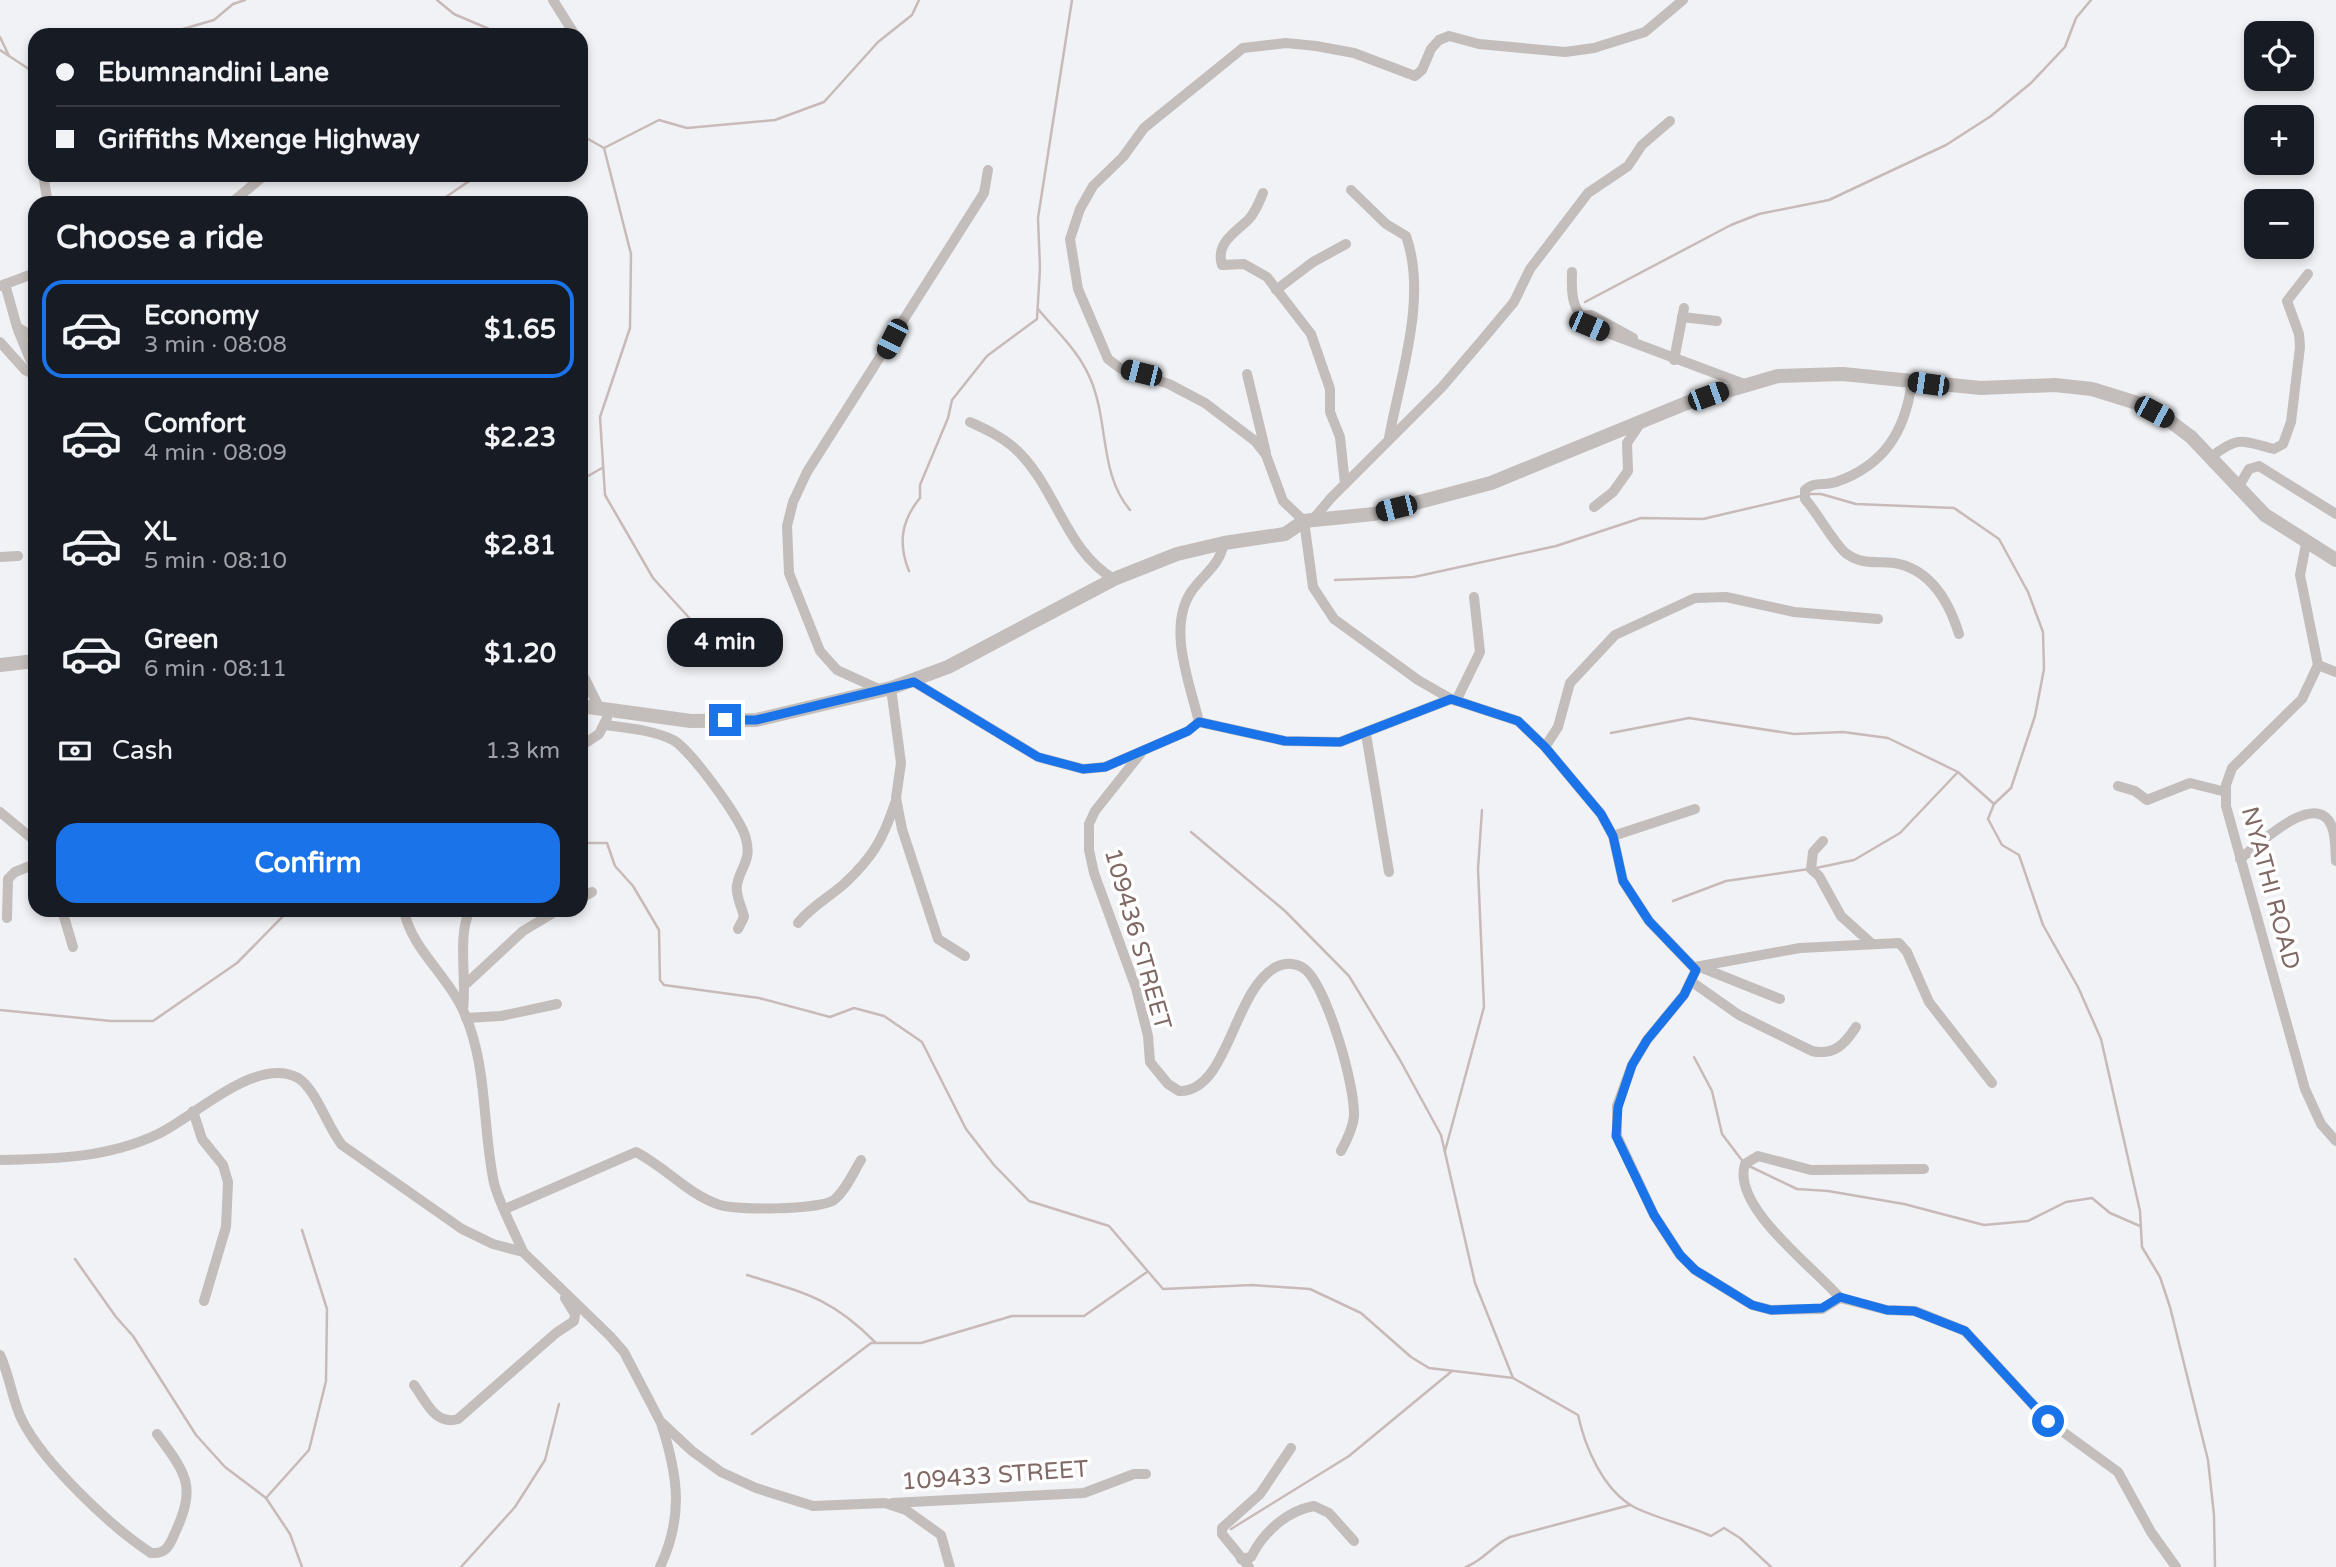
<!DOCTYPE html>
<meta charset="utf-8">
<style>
:root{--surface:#171b24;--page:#242831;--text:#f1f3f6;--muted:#9ea1a6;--line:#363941;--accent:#1a73e8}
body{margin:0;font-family:"Varela Round",sans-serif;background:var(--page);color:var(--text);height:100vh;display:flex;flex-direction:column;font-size:26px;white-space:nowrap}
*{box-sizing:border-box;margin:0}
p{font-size:23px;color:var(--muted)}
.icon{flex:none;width:38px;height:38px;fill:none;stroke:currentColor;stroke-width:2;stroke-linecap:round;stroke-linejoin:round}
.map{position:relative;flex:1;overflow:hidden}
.side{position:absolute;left:28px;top:196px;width:560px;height:721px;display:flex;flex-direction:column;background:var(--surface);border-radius:21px;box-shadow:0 4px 10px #0003}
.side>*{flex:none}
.hud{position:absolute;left:28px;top:28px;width:560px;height:154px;border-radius:21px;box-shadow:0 4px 10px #0003;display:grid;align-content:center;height:154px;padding:0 28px;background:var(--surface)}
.tools{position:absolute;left:2244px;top:21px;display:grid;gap:14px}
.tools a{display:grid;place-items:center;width:70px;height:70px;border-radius:14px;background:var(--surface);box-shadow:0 4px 10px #0003;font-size:35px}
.end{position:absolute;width:32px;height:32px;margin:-16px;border:9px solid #1a73e8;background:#fff;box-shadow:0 0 0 4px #fff}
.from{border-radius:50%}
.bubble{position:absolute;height:49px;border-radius:21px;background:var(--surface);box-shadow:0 4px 10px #0003;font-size:23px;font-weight:700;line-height:49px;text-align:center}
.car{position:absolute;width:21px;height:42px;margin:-21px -10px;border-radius:9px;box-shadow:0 0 5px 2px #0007;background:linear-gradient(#222 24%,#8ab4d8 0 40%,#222 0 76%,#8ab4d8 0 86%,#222 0)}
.hud b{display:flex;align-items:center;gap:24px;height:66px;font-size:26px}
.hud b+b{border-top:2px solid var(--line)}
.hud i{width:18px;height:18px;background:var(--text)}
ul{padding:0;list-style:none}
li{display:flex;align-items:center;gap:21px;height:98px;margin:0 14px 10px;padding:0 14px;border:4px solid transparent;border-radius:21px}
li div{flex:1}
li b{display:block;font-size:26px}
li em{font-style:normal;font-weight:700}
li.active{border-color:var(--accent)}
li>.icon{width:63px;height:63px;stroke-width:1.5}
h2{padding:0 28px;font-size:32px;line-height:84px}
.pay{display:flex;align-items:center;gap:18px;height:77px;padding:0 28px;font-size:26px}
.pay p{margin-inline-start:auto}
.primary-button{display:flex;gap:14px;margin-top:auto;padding:14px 28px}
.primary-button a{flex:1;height:80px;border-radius:21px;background:var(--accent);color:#fff;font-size:28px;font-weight:700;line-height:80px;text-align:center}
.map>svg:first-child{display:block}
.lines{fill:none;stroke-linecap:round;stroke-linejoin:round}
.stream{stroke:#c9baba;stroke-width:2.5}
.minor{stroke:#c3bdbb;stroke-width:10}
.tertiary{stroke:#c3bdbb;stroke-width:14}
.route{stroke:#1a73e8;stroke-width:9}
.labels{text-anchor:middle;stroke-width:7;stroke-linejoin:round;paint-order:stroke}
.street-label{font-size:24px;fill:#816a65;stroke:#fff}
</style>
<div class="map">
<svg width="2336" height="1567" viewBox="0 0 2336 1567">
<rect width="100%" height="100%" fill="#f1f2f5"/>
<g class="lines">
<g class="stream">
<path d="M437,0L454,14L503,35"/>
<path d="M162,35L214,20L233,4L245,0"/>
<path d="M0,37L9,56"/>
<path d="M0,50L35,73"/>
<path d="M581,135L604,148L659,120L687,128L775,120L824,102L878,42L912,15L919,0"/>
<path d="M604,148L631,254L630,328L600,417L605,495L653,578L722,654"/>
<path d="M437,203L478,175"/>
<path d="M1585,302L1731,225L1759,214L1829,200L1946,145L1991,116L2031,83L2065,47L2076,18L2091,0"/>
<path d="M1038,309C1057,332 1078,350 1090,378C1109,421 1099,474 1130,510"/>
<path d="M581,480L602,468"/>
<path d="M1808,494H1821L1856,504L1954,508L1999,539L2028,592L2043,632L2044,669L2035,716L2011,788L1994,804L1988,819L2002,845L2019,855L2043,925L2078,987L2101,1039L2140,1211L2142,1247L2160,1277L2170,1307L2208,1460L2214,1515L2215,1567"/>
<path d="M909,571C898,544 901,521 920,498V485L948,418L952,400L987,356L1037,319L1040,268L1038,218L1072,0"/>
<path d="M1335,580L1414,577L1556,546L1641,518L1703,519L1801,496"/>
<path d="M1611,733L1689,718L1794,734L1843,732L1888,738L1958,772L1994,804"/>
<path d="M1191,832L1285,911L1349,976L1400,1060L1441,1135L1475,1283L1513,1378"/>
<path d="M581,838L585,843H607L615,866L633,886L659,930L660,980L664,985L759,998L830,1017L854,1008L884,1016L922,1042L966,1129L994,1165L1029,1201L1109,1226L1163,1289L1252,1285L1310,1289L1361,1313L1411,1357L1429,1368L1513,1378L1578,1415C1585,1447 1603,1490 1634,1507C1658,1519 1687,1525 1711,1536L1724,1528L1740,1538L1771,1567"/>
<path d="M1816,868L1854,860L1900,833L1957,773"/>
<path d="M1673,901L1726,881L1809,869"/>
<path d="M0,1010L111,1021H153L237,963L289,910"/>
<path d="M1694,1057L1712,1091L1722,1134L1744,1163"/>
<path d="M1445,1151L1484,1007L1478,869L1482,810"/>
<path d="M1749,1166L1797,1189L1828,1191L1904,1204L1984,1225L2028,1221L2066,1202L2092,1198L2110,1213L2140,1226"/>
<path d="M75,1259L116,1317L133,1336L196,1435L225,1467L266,1498L290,1534L302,1567"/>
<path d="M747,1275C805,1293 831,1298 875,1342"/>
<path d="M752,1434L871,1343H921L1012,1316H1084L1147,1272"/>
<path d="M266,1498L309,1450L326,1381L327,1309L302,1230"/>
<path d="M1231,1529L1349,1456L1452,1371"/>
<path d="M461,1567L515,1507L545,1460L559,1404"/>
<path d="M1466,1567C1484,1560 1493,1545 1510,1537L1630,1505"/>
</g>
<g class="minor">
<path d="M553,0L575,35"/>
<path d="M35,141V142"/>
<path d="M43,175L48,203"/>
<path d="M1351,190L1386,224L1406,236C1428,297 1400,377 1389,438"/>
<path d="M1263,193C1259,203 1256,211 1249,219C1236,232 1215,243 1222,265L1244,264L1267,277L1311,334L1330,389V412L1340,437L1345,484"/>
<path d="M231,203L265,175"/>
<path d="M1572,272C1571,295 1572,309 1589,326L1744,384"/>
<path d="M5,284L17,327L35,338"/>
<path d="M0,286L35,273"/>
<path d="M1276,290L1313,262L1346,244"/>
<path d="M1580,316L1591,315L1633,338"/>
<path d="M1682,317L1717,321"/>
<path d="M18,330L35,371"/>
<path d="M0,342L25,370L35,375"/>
<path d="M1674,360L1684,308"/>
<path d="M1247,374L1266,453"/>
<path d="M1912,382C1905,431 1885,465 1836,482C1824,486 1814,481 1805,490V499C1817,512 1836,547 1847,554C1862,565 1877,561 1894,563C1931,569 1949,602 1959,634"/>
<path d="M970,422C985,429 999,435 1012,446C1056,483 1063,549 1114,579"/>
<path d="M2211,457C2239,435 2242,441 2274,449L2283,444L2291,422L2300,347L2299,334L2287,301L2308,274"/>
<path d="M2239,486L2249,469L2259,466L2336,514"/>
<path d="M1594,507L1613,492L1628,471L1627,443L1642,421"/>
<path d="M1310,519L1315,517L1331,498L1442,387L1483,339L1514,302L1530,269L1588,193L1628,166L1642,145L1670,121"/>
<path d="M2306,544L2300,575L2318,665L2302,699L2232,768L2226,785V806L2305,1089L2321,1124L2336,1141"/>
<path d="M0,557L18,556"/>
<path d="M2318,665L2336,672"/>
<path d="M581,671L599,707"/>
<path d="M914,682L1038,757L1083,769L1105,767L1188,731L1199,722L1285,741L1340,742L1451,699L1518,721L1545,747L1601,814L1613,836L1623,881L1649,921L1696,970L1684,995L1647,1040L1632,1065L1617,1106V1136L1654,1215L1680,1255L1695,1270L1752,1305L1771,1310L1822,1309L1840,1298L1887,1310L1915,1311L1965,1331L2048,1421L2118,1472L2151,1532L2176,1567"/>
<path d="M891,688L901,763L896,798L902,829L938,939L965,956"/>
<path d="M881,690L837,670L820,651L789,573L787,526L793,502L807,472L984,193L988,170"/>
<path d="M1451,699L1418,680L1334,619L1313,587L1304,521L1283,501L1266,455L1255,441L1205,403L1169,384L1120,368L1108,359L1078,289L1070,239L1080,209L1093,186L1123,157L1144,128L1243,48L1286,43L1316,46L1354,53L1415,76L1422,70L1431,49L1439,40L1449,36L1479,44L1565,52L1594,48L1645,32L1683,0"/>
<path d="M1456,701L1480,652L1474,597"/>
<path d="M1199,722C1190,684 1167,628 1191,592C1203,574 1219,567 1224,543"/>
<path d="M605,725C627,728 653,730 673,740C690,749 742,820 746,839C752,861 740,867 737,885C735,895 742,907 744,917L738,929"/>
<path d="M1366,734L1389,872"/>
<path d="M581,746L599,734L607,718"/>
<path d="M1545,747L1558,727L1570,683L1615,635L1695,598L1726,597L1794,612L1878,619"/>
<path d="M1141,753L1095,811L1089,824V850L1094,873L1136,988L1148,1036L1150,1062L1168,1084L1179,1091C1228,1093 1233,990 1276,967C1286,962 1298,963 1306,970C1328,991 1355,1085 1354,1116C1353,1128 1347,1140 1341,1151"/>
<path d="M2118,786L2135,791L2147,800L2190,783L2226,792"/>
<path d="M0,812L35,841"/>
<path d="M1613,836L1695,809"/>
<path d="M1823,841L1813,852L1811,869L1819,876L1841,916L1871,943"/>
<path d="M2240,859C2257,846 2317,787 2332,827C2336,837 2335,850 2336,861"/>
<path d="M581,898L592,892"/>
<path d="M62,910L73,947"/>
<path d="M404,910C410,947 448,976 463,1010C488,1064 482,1126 494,1183C500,1206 514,1230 523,1252"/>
<path d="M7,918L8,879L15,872L35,864"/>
<path d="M798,923C812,906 828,898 844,884C872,858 883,840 895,803"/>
<path d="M1695,967L1800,948L1899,943L1907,952L1929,1002L1992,1083"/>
<path d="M1700,967L1780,999"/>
<path d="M1692,982L1739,1015L1812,1051C1834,1056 1845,1044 1856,1027"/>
<path d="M467,983L523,931L558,910"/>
<path d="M463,1009C467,980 457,935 470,910"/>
<path d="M466,1018L501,1016L557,1004"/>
<path d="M193,1111L202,1139L223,1165L228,1182L226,1227L204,1301"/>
<path d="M0,1160C54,1159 108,1158 158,1134C193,1118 256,1055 298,1078C316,1089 328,1128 342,1145L462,1229L493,1244L523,1252L610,1336L624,1352L660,1421L692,1451L721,1472L756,1488L813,1506L885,1503L906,1510L941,1535L950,1567"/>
<path d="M505,1209L636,1152C665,1167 687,1193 717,1204C734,1211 820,1210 834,1200C846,1190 853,1173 861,1160"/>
<path d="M1840,1298C1815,1268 1731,1207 1745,1164L1758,1156L1811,1170L1924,1169"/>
<path d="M0,1355C10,1376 12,1401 23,1422C45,1464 111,1527 151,1553C165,1554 169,1547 174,1535C197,1486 187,1475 157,1434"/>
<path d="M414,1385C426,1401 435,1426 458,1419L556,1333L574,1321L575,1314L565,1298"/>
<path d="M892,1503L1084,1493L1134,1474H1146"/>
<path d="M1241,1559L1251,1557C1263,1533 1286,1511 1314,1506L1329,1513L1354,1541"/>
<path d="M660,1567C684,1516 678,1475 661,1423"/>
<path d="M1249,1567L1222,1534V1528L1260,1494L1291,1448"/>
</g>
<g class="tertiary">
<path d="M0,665L35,661"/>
<path d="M581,706L691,721L756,720L891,688L948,667L1114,579L1177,554L1224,543L1285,534L1304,521L1374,514L1491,483L1689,402L1778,376L1843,374L1981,388L2055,385L2092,389L2137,403L2171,422L2191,437L2265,515L2336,560"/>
</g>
</g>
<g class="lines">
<path class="route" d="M725,720H756L914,682L1038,757L1083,769L1105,767L1188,731L1199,722L1285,741L1340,742L1451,699L1518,721L1545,747L1601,814L1613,836L1623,881L1649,921L1696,970L1684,995L1647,1040L1632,1065L1618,1107L1616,1136L1654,1215L1680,1255L1695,1270L1752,1305L1771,1310L1822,1308L1840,1297L1887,1310L1914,1311L1965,1331L2048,1421"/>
</g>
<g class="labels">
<g class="street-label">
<text transform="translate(2271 888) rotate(75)" y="8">NYATHI ROAD</text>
<text transform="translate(1138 939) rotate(74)" y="8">109436 STREET</text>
<text transform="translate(995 1475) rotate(-4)" y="8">109433 STREET</text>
</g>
</g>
</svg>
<div class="tools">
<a><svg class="icon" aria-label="locate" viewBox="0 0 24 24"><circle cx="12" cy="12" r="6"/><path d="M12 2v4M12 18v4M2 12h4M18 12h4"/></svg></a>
<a>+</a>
<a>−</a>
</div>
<i class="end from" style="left:2048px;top:1421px"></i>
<i class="end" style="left:725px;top:720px"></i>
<div class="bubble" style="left:667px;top:618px;width:116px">4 min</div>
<i class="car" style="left:1589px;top:326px;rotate:113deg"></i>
<i class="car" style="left:892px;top:339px;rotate:207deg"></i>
<i class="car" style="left:1141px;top:373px;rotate:284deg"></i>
<i class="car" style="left:1928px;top:384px;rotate:278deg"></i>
<i class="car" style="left:1708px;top:396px;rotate:70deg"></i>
<i class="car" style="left:2154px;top:412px;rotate:118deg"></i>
<i class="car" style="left:1396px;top:508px;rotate:256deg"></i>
<div class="hud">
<b><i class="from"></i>Ebumnandini Lane</b>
<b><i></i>Griffiths Mxenge Highway</b>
</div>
<section class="side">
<h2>Choose a ride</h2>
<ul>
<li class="active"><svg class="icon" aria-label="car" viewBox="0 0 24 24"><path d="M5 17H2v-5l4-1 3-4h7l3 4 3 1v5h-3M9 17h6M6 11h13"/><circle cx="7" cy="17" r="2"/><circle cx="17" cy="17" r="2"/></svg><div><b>Economy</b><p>3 min · 08:08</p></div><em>$1.65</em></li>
<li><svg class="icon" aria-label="car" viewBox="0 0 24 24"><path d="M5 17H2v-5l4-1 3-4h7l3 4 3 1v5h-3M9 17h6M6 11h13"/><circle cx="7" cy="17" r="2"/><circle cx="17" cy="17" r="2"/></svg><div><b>Comfort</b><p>4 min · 08:09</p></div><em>$2.23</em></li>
<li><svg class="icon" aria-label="car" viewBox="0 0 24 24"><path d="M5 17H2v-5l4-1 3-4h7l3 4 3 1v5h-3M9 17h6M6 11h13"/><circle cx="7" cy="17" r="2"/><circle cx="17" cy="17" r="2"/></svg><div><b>XL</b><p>5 min · 08:10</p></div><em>$2.81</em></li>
<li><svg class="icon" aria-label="car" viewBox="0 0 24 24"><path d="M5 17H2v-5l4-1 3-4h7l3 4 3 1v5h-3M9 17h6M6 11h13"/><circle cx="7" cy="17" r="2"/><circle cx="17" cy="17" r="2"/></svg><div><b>Green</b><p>6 min · 08:11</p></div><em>$1.20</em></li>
</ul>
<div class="pay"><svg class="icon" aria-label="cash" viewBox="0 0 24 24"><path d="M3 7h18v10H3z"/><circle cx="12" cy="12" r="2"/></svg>Cash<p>1.3 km</p></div>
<div class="primary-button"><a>Confirm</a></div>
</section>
</div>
